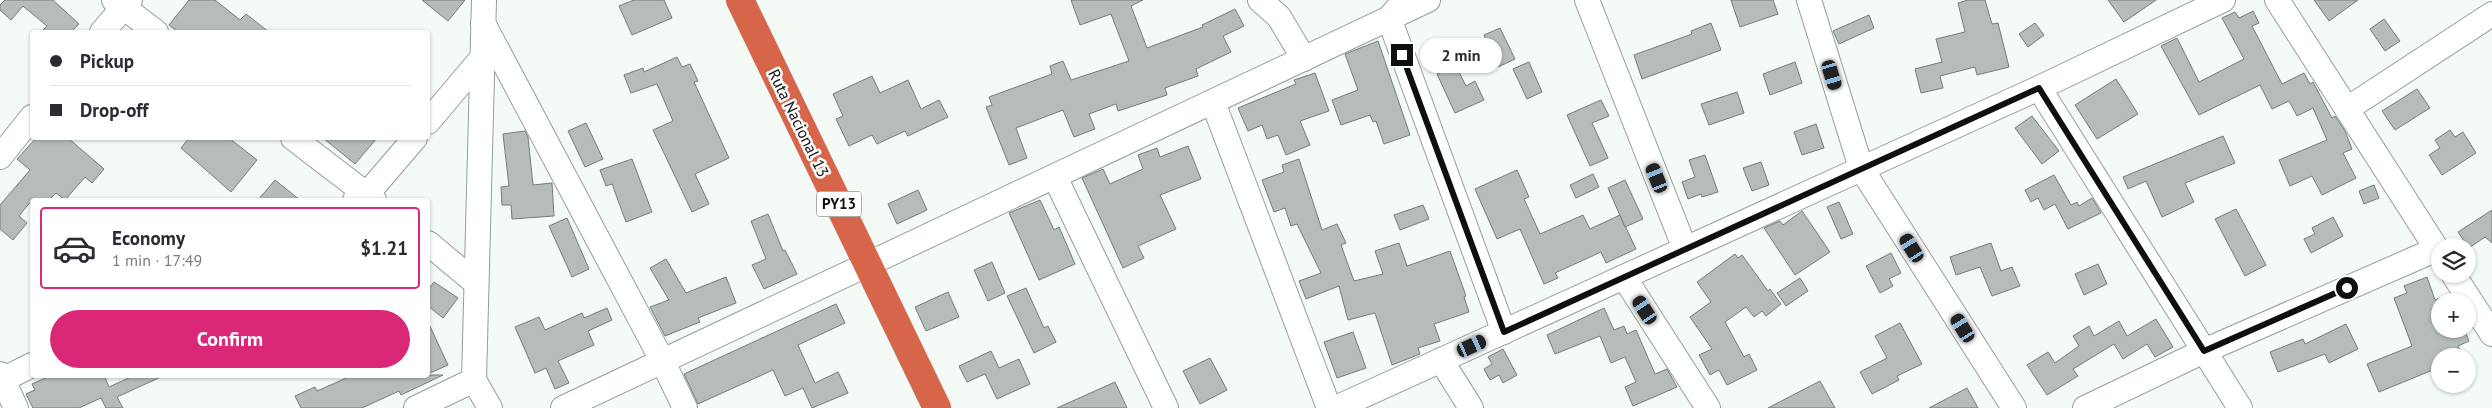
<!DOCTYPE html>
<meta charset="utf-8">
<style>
:root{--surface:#fff;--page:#f2f2f3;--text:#2b2b33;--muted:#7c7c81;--line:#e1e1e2;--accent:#db2777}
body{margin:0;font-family:"PT Sans",sans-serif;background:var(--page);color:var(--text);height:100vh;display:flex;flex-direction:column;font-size:19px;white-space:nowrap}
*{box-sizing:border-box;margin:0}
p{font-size:16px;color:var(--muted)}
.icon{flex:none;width:28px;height:28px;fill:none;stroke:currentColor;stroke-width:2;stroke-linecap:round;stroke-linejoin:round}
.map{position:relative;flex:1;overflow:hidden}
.side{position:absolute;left:30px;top:198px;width:400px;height:180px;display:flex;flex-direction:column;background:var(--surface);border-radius:5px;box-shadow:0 1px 4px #0004}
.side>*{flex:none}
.top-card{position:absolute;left:30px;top:30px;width:400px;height:110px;border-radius:5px;box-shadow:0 1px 4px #0004;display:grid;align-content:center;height:110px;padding:0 20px;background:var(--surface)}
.tools{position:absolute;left:2431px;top:238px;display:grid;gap:10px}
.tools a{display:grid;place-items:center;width:45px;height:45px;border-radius:50%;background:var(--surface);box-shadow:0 1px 4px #0004;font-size:25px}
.end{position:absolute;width:22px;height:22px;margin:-11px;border:6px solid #0d100e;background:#fff;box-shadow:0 0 0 2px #fff}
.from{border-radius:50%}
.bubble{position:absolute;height:35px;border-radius:18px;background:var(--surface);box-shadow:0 1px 4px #0004;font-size:16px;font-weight:700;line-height:35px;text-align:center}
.car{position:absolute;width:15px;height:30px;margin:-15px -8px;border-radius:6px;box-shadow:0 0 4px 1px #0007;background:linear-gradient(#222 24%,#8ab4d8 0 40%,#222 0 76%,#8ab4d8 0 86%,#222 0)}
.top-card b{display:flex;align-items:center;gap:18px;height:48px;font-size:19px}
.top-card b+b{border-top:1px solid var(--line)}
.top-card i{width:12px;height:12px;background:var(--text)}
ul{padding:9px 0 0;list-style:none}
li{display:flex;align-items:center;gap:15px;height:82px;margin:0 10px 8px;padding:0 10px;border:2px solid var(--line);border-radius:5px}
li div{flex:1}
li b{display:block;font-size:19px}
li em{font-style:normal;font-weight:700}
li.active{border-color:var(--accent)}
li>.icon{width:45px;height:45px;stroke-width:1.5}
.action{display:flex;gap:10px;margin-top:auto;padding:10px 20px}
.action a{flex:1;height:58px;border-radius:30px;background:var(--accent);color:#fff;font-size:20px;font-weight:700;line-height:58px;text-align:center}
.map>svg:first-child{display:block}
.building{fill:#b6bcb8;stroke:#767d78}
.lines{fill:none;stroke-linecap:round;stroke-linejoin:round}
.minor-casing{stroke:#979e99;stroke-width:26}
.highway-casing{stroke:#d3d4d4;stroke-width:29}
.minor{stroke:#fff;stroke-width:24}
.highway{stroke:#d76549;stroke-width:28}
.route{stroke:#0d100e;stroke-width:6}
.labels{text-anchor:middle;stroke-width:5;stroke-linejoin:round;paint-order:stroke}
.shield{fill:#fff;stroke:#565856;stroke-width:1}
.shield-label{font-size:15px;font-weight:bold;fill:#0d100e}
.street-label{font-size:16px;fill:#0d100e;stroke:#fff}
</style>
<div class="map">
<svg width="2492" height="408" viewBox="0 0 2492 408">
<rect width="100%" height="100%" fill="#f4fbf6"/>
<g class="building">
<path d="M5,0H53L79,24L71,32H41L47,26L23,6L11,20L0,10V5Z"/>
<path d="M189,0H215L240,20L246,14L269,32H178L169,25Z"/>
<path d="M422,0H465L448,21Z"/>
<path d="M634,0H664L672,18L632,35L619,6Z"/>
<path d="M1071,0H1143L1131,6L1147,48L1203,27L1202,25L1235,9L1244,26L1223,36L1231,52L1196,69L1198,76L1165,88L1167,95L1118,111L1116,104L1089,114L1095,129L1074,137L1063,110L1016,128L1027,158L1009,165L986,107L992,105L989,97L1052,74L1050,66L1063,61L1071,80L1129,61L1111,14L1080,25Z"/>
<path d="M1731,0H1773L1778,14L1740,27Z"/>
<path d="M1968,0H1985L1992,24L1998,23L2009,67L1977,75L1975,67L1940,76L1943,88L1921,93L1915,69L1942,62L1936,39L1965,32L1958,3Z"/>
<path d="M2108,0H2156L2124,22Z"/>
<path d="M2314,0H2358L2329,21Z"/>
<path d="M2253,11L2259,23L2252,26L2282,84L2304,73L2310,84L2313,82L2332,118L2335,116L2345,131L2352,149L2343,153L2356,178L2322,195L2312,176L2290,186L2279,160L2327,140L2313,108L2297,116L2289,101L2272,109L2260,85L2199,115L2161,46L2177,38L2199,82L2244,59L2222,18L2235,12L2239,18Z"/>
<path d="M1869,15L1874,28L1839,44L1833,31Z"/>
<path d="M2384,19L2400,41L2385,51L2370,29Z"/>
<path d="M1711,23L1721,50L1642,79L1634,55L1692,34L1691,31Z"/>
<path d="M2035,23L2044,35L2028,47L2019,34Z"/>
<path d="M1500,28L1515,59L1498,67L1484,35Z"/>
<path d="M1378,41L1410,135L1384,144L1376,121L1373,122L1370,115L1341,125L1332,100L1358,90L1345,54Z"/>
<path d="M677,57L682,67L690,64L698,81L694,82L729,158L695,174L709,204L692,212L653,130L673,121L657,84L631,93L624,75L643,68L644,72Z"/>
<path d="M1529,62L1542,92L1527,99L1513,69Z"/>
<path d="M1795,62L1802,83L1770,95L1763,74Z"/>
<path d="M1456,66L1466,86L1475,81L1484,100L1455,113L1437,74Z"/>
<path d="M1315,73L1329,111L1300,121L1310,145L1286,155L1278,135L1267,139L1262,125L1248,131L1238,108L1296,84L1294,80Z"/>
<path d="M872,76L880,93L908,80L921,109L939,100L948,117L908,136L905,131L877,144L872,135L849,146L836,119L843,116L833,94Z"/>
<path d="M2116,79L2138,114L2097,139L2075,105Z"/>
<path d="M2417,89L2430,108L2395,130L2382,111Z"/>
<path d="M1737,92L1744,113L1709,125L1701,104Z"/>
<path d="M1601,100L1609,116L1592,123L1608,158L1590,166L1567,115Z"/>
<path d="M2032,116L2059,151L2042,164L2015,128Z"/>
<path d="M586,123L603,159L585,167L568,131Z"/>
<path d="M1816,124L1824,148L1802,155L1794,132Z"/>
<path d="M2450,130L2455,137L2463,132L2476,153L2442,175L2429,155L2440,148L2435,140Z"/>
<path d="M525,131L528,137L533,185L552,183L554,216L512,219L511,205H502L501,187L509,186L503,134Z"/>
<path d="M2223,136L2235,163L2185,183L2194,202L2162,217L2146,181L2128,189L2123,177Z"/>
<path d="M36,138H68L104,169L92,183L85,177L65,200L56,193L49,200H32L19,216L27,223L13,240L0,229V205L30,170L17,159Z"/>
<path d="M189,138H229L257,160L231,192L181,148Z"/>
<path d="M323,138H377L355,164Z"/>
<path d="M1188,146L1201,179L1160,195L1176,229L1138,246L1144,258L1123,268L1082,178L1103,169L1110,184L1143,169L1138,155L1157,148L1160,157Z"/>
<path d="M1705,155L1718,192L1702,197L1701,194L1688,199L1682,182L1695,177L1689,160Z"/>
<path d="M632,159L652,212L626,222L612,184L606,186L600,170Z"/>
<path d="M1299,159L1322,230L1337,224L1346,243L1341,245L1354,281L1383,274L1375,251L1399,243L1407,266L1450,251L1466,296L1464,297L1469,312L1434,324L1440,341L1418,348L1420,354L1392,365L1375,313L1348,320L1339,286L1306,299L1299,281L1321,273L1297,224L1291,226L1285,208L1274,212L1262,180L1284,172L1282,165Z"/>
<path d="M1761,162L1769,185L1752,191L1743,168Z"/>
<path d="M1517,170L1529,197L1524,199L1540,234L1583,215L1590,229L1620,215L1636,249L1606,263L1601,252L1555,273L1558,278L1544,284L1520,229L1497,239L1475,189Z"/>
<path d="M1593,174L1599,187L1576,198L1570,185Z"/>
<path d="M2054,175L2071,205L2077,202L2079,206L2092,198L2101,213L2068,229L2055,204L2044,210L2038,198L2031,202L2025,190Z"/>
<path d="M275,180L300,200H258Z"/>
<path d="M1625,180L1643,219L1625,227L1608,188Z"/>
<path d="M2374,185L2379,198L2364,204L2359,191Z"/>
<path d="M918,190L927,210L897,224L888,204Z"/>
<path d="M1040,200L1054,230L1059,227L1075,264L1039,280L1009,213Z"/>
<path d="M1839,202L1853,234L1841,239L1827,207Z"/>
<path d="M1423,205L1429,219L1400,230L1394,215Z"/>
<path d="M2236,209L2266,265L2245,276L2215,219Z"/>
<path d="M2492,210V243L2485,237L2469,248L2458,232Z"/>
<path d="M1802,211L1830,252L1795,275L1764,228L1780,221L1783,225Z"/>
<path d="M768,214L783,251L785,250L797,274L764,289L752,265L766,259L751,221Z"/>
<path d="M2333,217L2343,236L2311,253L2304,239L2315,234L2312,228Z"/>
<path d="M567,218L589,269L572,277L549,226Z"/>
<path d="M1991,243L2001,271L2012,267L2020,286L1992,296L1980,267L1956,275L1950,257Z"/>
<path d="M1891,253L1901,273L1889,279L1893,286L1880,293L1866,266Z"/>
<path d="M1735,254L1738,258L1742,255L1768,291L1770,289L1781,304L1766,316L1762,311L1754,317L1746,307L1725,322L1744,357L1749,354L1757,370L1727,385L1719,370L1710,375L1699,355L1712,349L1690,317L1711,302L1697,282Z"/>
<path d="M666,259L686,293L726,277L736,303L698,318L700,322L665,336L650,307L669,300L650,268Z"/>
<path d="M992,262L1005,293L988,301L974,270Z"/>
<path d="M2098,264L2107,284L2084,295L2075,274Z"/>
<path d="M2427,277L2435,300L2440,298V329H2464L2469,341L2458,346L2463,356H2440V367L2379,392L2367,364L2412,346L2394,298L2407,293L2404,286Z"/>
<path d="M1800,278L1808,291L1786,306L1777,293Z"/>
<path d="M434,282L458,298L443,318L428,306V290Z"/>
<path d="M1026,288L1044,328L1048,326L1056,342L1034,353L1007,296Z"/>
<path d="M948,292L959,317L926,331L915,307Z"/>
<path d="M836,304L845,323L798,345L815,383L838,372L848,393L812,408L803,388L785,396L773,370L698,404L684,374Z"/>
<path d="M607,308L612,320L588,331L594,345L558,361L569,383L555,389L546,368L535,373L515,327L539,317L545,330L582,313L584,318Z"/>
<path d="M1604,308L1614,330L1624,326L1627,334L1636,330L1655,374L1667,369L1677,387L1633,406L1625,387L1636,382L1625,357L1611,363L1600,336L1555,354L1547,335Z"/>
<path d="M2156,319L2173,347L2155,357L2147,344L2123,359L2114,344L2073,369L2078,376L2047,395L2027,365L2048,352L2055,363L2079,346L2073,336L2089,326L2094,336L2119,321L2127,336Z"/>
<path d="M428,322L448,365L428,374Z"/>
<path d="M1900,323L1922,364L1897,376L1899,380L1872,394L1860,372L1887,358L1875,336Z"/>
<path d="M2346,324L2358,349L2329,363L2325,354L2278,372L2270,352L2303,339L2305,344Z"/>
<path d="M1353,332L1366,368L1337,378L1324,342Z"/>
<path d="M1503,349L1517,375L1503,383L1499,375L1490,380L1484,369L1492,364L1488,357Z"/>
<path d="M991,351L999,368L1019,359L1030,384L997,399L985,374L967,382L959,366Z"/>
<path d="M1210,358L1227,390L1200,404L1183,371Z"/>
<path d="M52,375H104L109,387L135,375L163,376L117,397L123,408H106L101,398L79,408H33L26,394L35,390L32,384Z"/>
<path d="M353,375H443L401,395L399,391L362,408H301L295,396L315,387L317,391Z"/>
<path d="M1820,381L1835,408H1768Z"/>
<path d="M1115,382L1127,408H1057Z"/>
<path d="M1967,388L1978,408H1929Z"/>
</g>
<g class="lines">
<g class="minor-casing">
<g id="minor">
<path d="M114,0L156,32"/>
<path d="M484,0L474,380L490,408"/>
<path d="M1260,0L1279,17L1304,59"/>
<path d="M1587,0L1685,249"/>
<path d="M1809,0L1861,168L2014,408"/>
<path d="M2277,0L2440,254"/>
<path d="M1399,7L1389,18L1504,332"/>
<path d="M483,23L663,362L685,408"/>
<path d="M102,32L130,0"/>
<path d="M2039,88L2240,408"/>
<path d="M1213,102L1329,408"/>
<path d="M2347,109L2492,14"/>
<path d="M428,122L481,59"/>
<path d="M293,138L374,200"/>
<path d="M0,157L32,117"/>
<path d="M1055,177L1166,408"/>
<path d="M355,200L367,194L415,138"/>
<path d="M428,243L476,283"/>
<path d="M2453,274L2492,334"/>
<path d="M1624,277L1708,408"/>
<path d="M1441,360L1471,408"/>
<path d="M0,374L16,408"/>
<path d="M0,381L32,365"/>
<path d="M416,408L474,380"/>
<path d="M563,408L1428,0"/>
<path d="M1336,408L2039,88L2223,0"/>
<path d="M2085,408L2204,351L2437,249"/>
</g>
</g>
<g class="highway-casing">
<path id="highway" d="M740,0L937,408"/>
</g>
<use href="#minor" class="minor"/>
<use href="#highway" class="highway"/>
</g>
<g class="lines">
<path class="route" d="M1402,55L1504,332L2039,88L2204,351L2347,288"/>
</g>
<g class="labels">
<rect class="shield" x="816.5" y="191.5" width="45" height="25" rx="4"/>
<g class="shield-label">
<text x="839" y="209">PY13</text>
</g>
<g class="street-label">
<text transform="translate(799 123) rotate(64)" y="6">Ruta Nacional 13</text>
</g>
</g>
</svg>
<div class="tools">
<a><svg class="icon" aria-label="layers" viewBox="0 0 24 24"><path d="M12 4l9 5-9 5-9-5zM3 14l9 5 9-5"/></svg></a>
<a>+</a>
<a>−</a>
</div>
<i class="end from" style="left:2347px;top:288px"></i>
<i class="end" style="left:1402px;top:55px"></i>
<div class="bubble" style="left:1420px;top:38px;width:82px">2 min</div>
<i class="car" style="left:1832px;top:75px;rotate:163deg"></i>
<i class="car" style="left:1657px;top:178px;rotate:338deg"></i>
<i class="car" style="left:1912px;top:248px;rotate:328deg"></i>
<i class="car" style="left:1645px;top:310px;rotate:327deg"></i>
<i class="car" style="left:1963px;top:328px;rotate:328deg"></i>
<i class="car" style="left:1472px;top:346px;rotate:65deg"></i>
<div class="top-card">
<b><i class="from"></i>Pickup</b>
<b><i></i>Drop-off</b>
</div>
<section class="side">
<ul>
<li class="active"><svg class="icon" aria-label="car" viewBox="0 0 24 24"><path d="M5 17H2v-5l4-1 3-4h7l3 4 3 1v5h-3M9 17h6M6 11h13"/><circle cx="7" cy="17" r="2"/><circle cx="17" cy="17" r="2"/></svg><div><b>Economy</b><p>1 min · 17:49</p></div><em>$1.21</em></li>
</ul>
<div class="action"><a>Confirm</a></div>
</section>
</div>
